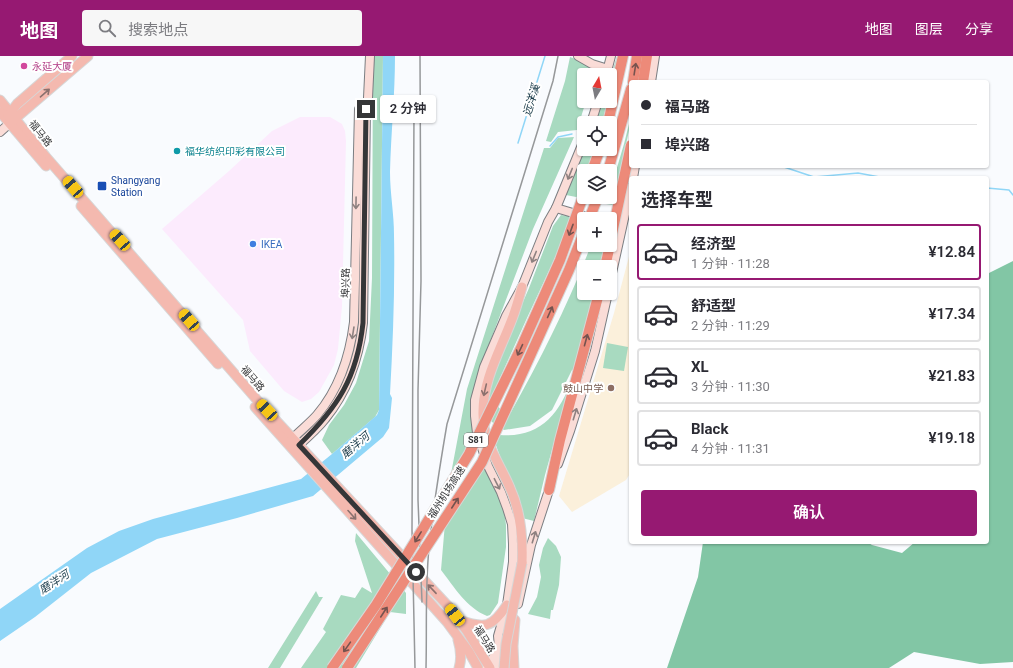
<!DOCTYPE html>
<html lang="zh">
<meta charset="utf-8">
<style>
:root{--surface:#fff;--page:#f7f7f7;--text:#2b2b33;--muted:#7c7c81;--line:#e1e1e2;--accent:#961972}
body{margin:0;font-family:Roboto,"Noto Sans SC",sans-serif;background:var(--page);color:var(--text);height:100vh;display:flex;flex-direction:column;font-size:15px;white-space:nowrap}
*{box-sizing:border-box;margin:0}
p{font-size:13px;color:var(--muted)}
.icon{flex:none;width:22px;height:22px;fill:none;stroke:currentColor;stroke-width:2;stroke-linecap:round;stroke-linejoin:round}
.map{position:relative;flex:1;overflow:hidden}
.panel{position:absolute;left:629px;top:120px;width:360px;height:368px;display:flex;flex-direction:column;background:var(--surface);border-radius:4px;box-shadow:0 1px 3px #0004}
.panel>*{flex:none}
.guide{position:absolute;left:629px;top:24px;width:360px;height:88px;border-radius:4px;box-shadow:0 1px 3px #0004;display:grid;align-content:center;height:88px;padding:0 12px;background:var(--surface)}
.needle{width:26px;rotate:10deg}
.buttons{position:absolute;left:577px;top:12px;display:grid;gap:8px}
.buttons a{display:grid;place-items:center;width:40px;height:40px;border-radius:4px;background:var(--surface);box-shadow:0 1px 3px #0004;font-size:20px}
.end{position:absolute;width:18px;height:18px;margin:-9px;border:5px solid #353638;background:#fff;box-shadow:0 0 0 2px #fff}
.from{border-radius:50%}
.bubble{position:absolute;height:28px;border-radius:4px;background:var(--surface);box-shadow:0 1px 3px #0004;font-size:13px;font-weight:600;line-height:28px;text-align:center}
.car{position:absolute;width:12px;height:24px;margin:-12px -6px;border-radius:5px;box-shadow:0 0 3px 1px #0007;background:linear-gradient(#f5c518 24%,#345 0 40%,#f5c518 0 76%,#345 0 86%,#f5c518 0)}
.guide b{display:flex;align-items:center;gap:14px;height:38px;font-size:15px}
.guide b+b{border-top:1px solid var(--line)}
.guide i{width:10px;height:10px;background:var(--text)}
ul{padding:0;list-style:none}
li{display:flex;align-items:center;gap:12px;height:56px;margin:0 8px 6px;padding:0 4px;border:2px solid var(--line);border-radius:4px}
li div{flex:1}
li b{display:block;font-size:15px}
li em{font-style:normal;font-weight:600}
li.on{border-color:var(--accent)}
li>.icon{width:36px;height:36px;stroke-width:1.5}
h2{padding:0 12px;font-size:18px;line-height:48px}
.cta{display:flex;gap:8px;margin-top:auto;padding:8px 12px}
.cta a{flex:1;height:46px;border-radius:4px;background:var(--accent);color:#fff;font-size:16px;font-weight:600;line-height:46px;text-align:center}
header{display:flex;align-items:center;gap:24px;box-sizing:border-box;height:56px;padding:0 20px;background:var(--accent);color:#fff}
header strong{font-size:19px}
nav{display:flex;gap:22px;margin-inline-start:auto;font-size:14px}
.search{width:280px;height:36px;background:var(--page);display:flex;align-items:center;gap:10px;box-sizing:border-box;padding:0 14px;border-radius:4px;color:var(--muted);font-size:15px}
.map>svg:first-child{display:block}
.commercial{fill:#fcebfd}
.education{fill:#fbf0db}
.green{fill:#a8dac0}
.forest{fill:#82c6a5}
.water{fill:#90d6f7}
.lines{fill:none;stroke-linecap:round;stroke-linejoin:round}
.stream{stroke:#90d6f7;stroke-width:1.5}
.secondary-casing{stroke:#7b7e82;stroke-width:10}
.primary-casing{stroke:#d7d7d7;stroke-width:11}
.highway-casing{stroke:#d7d7d7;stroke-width:12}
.secondary{stroke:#fadcd7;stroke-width:8}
.primary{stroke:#f4b9af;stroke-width:9}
.highway{stroke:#ed8a79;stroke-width:10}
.rail{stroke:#96989a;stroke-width:1.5}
.primary-bridge-casing{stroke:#d7d7d7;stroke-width:11;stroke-linecap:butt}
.highway-bridge-casing{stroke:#d7d7d7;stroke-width:12;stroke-linecap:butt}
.primary-bridge{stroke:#f4b9af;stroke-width:9}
.highway-bridge{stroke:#ed8a79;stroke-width:10}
.oneway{stroke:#75534f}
.oneway2{stroke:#8b716e}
.oneway3{stroke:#8e8180}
.route{stroke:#353638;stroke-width:5}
.hotel-dot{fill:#d1479c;stroke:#fff;stroke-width:1.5}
.culture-dot{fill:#0f9aa8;stroke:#fff;stroke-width:1.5}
.transit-dot{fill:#1a4fb4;stroke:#fff;stroke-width:1.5}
.shop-dot{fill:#3f7fe0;stroke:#fff;stroke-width:1.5}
.education-dot{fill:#8d6e63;stroke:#fff;stroke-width:1.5}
.labels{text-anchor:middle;stroke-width:4;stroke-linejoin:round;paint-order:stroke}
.shield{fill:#fff;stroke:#727274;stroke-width:1}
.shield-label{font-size:9px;font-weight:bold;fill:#353638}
.hotel-label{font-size:10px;fill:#b23c85;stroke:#fff;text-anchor:start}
.street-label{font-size:10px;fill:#353638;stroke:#fff}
.culture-label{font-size:10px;fill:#0d838f;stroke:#fff;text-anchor:start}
.transit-label{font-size:10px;fill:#164399;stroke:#fff;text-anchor:start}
.shop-label{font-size:10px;fill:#366cbe;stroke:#fff;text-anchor:start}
.education-label{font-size:10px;fill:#785e54;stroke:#fff;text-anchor:end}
.water-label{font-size:11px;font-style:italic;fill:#193a48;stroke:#fff}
</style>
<header>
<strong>地图</strong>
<div class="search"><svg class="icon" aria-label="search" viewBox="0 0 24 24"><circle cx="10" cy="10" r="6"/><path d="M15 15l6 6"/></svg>搜索地点</div>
<nav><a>地图</a><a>图层</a><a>分享</a></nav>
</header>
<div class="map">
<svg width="1013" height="612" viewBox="0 0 1013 612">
<rect width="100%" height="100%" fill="#f9fbfe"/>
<path class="commercial" d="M300,61H330L342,68L345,75L346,85L342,250L338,293L334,309L319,336L311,343L302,346L284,335L250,295L243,264L162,173L229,115L272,75Z"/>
<path class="education" d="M631,193V416L626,424L572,456L559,440L614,257Z"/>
<g class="green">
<path d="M373,0H383L379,354L375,361L332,398L322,384L329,369L344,349L356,327L369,285L372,222Z"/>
<path d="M617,0H621L605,67H595L603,45H610V23Z"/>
<path d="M570,1L597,11L594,19H584V45H586L577,74L558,76L551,86L546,85L565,25Z"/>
<path d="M631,60V65L613,149L606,148L608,141H610V135L624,88Z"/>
<path d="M574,81L533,173L480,312L476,379L450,423L467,333L544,92H550L558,82Z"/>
<path d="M585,93H597L590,115H584V132L581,142L566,139Z"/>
<path d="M561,159L574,161L527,262L491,342L501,354L511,356C541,302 569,247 591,189H605L600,211H584V237H594L575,313L572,314L552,354L530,370L504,374L492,366L487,350L488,337L506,285L529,232L553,170Z"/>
<path d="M607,287L628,291L624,315L603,312Z"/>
<path d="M572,322L545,419L534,465L522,462L492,378C536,385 559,362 572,322Z"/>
<path d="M485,409L504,454L506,469V491L498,547L490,559L487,560C467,552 454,531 441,514L445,467Z"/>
<path d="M356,477L406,537V558L390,556L356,612H301L326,576L323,573L341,539L355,542L362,531L372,537L355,485Z"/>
<path d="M548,482L556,490L561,501L559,529L553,554H551L550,563L528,558L537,541L541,521L539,509L543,492Z"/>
<path d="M316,535L319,541H323L280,612H268Z"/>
</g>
<path class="forest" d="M1013,205V606L980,608L914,596L889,612H667L698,521L703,486H867L872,489L902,497L915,486H987V218Z"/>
<path class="water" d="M383,0H395C395,39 391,77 390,116C390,137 394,158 394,179C395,232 393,285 390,338L392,342L389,372L383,381L313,440L237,462L157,483L91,517L35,561L0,585V553L87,492L119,475L153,463L301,423L332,398L377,359L379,354Z"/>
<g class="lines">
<g class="stream">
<path d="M518,87L545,0"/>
<path d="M550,90L558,81L572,78"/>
<path d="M781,110L814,121L858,117L885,122"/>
<path d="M987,132L1009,134L1013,139"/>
</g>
<g class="secondary-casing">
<g id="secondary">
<path d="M578,0L592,8L608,13"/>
<path d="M606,19L611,0"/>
<path d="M651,26L655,0"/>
<path d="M591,67L598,45"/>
<path d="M0,76L10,67"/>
<path d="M633,122L635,110"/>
<path d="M556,152L593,163"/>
<path d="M610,226L631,131"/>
<path d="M293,382C301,374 310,367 317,359C339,333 350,299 354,266L359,53"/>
<path d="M299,389C308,381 318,372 325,363C348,335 359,302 363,267L366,53L368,42L370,0"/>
<path d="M558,408L570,375L595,295L608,237"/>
<path d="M518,548L531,489L551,428"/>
<path d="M487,612L499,591L498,580L507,549L513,506V488L512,468L507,452L501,436L488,410L477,377L475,360V344L484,311L506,260L522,231L548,166L556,152L584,84"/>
<path d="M495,612L505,593"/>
</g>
</g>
<g class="primary-casing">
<g id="primary">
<path d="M0,44L46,101L258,345L448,550L467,575L490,612"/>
<path d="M0,56L46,110"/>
<path d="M8,60L17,48L72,0"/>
<path d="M10,67L88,0"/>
<path d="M81,150L218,308"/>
<path d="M522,231C519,242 516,253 512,263C500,295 482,325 483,359C483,386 500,408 510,432C521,456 523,481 522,507"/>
<path d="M255,351L447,566L469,596L478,612"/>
<path d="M459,564C485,573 492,572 507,549"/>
<path d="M458,584C461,594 462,602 459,612"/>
<path d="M514,612L513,590L515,564"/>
</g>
</g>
<g class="highway-casing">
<g id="highway">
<path d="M633,26L637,0"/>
<path d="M643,26L647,0"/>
<path d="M608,67L623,0"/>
<path d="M592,115L600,93"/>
<path d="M608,115L631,33"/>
<path d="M605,211L610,189"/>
<path d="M549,434L560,384L599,237"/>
</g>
</g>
<use href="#secondary" class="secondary"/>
<use href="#primary" class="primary"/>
<use href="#highway" class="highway"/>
<g class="rail">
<path d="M420,0L421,225L418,334V444L422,546"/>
<path d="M414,54L412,474L415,612"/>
<path d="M426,612C427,572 425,532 429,492C433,451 440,409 447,368L553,25L558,0"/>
</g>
<g class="primary-bridge-casing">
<path id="primary-bridge" d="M504,612L506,588L522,507"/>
</g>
<g class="highway-bridge-casing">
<g id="highway-bridge">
<path d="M589,163L598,141"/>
<path d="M610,187L631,89"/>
<path d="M332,612L376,549L469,398L520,294L560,204L584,138"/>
<path d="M347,612L482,406L569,214L584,176"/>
</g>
</g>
<use href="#primary-bridge" class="primary-bridge"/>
<use href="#highway-bridge" class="highway-bridge"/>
</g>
<defs><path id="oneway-shaft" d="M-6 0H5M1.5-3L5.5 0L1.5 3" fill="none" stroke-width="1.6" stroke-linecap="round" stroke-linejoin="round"/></defs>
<g class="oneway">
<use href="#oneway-shaft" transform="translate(635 13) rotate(-81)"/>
<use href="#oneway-shaft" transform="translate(571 174) rotate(110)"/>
<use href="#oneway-shaft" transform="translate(550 256) rotate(-66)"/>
<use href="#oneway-shaft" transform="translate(586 284) rotate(-75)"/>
<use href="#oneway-shaft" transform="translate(520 294) rotate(115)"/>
<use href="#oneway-shaft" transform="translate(455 447) rotate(-57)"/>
<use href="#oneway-shaft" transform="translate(418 481) rotate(122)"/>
<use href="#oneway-shaft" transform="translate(384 556) rotate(-57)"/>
<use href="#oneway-shaft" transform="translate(347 591) rotate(125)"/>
</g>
<g class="oneway2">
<use href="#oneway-shaft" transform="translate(45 37) rotate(-41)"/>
<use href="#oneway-shaft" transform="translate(485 334) rotate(103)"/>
<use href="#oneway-shaft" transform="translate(352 459) rotate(48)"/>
<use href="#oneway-shaft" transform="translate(432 533) rotate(-133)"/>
</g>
<g class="oneway3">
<use href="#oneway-shaft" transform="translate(570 118) rotate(112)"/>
<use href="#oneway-shaft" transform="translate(356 147) rotate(91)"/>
<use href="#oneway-shaft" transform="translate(534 201) rotate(112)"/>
<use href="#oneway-shaft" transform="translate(353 277) rotate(99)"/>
<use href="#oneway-shaft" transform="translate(575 358) rotate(-73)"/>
<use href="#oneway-shaft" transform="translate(497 428) rotate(63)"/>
<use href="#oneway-shaft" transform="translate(534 481) rotate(-73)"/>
</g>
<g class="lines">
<path class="route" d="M366,53L363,267C357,322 338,351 299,389L416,516"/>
</g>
<circle class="hotel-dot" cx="24" cy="10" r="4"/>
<circle class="culture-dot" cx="177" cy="95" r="4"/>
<rect class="transit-dot" x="97" y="125" width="10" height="10" rx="2"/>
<circle class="shop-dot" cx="253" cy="188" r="4"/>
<circle class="education-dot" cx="611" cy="332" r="4"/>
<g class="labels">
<rect class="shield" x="464" y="377" width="24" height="14" rx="3"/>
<g class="shield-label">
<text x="476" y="387">S81</text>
</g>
<g class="hotel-label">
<text x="32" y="14">永延大厦</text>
</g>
<g class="street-label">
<text transform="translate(41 77) rotate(51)" y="4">福马路</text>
<text transform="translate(345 227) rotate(-89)" y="4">埠兴路</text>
<text transform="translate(253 322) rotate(49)" y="4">福马路</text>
<text transform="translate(446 436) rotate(-58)" y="4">福州机场高速</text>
<text transform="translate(485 583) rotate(58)" y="4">福马路</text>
</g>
<g class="culture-label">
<text x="185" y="99">福华纺织印彩有限公司</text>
</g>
<g class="transit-label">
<text x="111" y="128">Shangyang<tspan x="111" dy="12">Station</tspan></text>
</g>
<g class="shop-label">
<text x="261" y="192">IKEA</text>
</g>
<g class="education-label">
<text x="603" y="336">鼓山中学</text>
</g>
<g class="water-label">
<text transform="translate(531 44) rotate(-73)" y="4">远洋溪</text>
<text transform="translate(355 389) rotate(-40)" y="4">磨洋河</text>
<text transform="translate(54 526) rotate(-33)" y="4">磨洋河</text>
</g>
</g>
</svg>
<div class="buttons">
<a><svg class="needle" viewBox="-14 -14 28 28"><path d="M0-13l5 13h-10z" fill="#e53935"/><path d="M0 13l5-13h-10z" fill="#7c7c81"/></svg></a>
<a><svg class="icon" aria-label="locate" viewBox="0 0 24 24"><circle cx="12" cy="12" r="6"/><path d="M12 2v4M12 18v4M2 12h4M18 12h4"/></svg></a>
<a><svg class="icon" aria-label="layers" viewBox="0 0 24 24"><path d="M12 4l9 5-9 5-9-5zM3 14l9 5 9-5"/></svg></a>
<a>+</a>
<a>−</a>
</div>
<i class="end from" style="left:416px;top:516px"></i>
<i class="end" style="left:366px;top:53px"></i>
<div class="bubble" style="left:380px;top:39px;width:56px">2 分钟</div>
<i class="car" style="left:73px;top:131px;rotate:319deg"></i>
<i class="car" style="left:120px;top:184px;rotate:318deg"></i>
<i class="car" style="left:189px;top:264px;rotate:319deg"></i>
<i class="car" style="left:267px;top:354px;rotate:317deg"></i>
<i class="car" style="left:455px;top:559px;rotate:322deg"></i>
<div class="guide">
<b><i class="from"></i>福马路</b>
<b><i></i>埠兴路</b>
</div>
<section class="panel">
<h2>选择车型</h2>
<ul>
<li class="on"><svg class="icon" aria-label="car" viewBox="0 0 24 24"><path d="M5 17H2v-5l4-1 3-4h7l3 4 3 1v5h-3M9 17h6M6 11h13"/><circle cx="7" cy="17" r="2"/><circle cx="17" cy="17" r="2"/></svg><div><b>经济型</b><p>1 分钟 · 11:28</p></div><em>¥12.84</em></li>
<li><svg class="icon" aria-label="car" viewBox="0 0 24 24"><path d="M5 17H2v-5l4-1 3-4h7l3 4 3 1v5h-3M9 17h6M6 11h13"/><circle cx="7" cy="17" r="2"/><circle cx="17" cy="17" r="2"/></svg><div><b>舒适型</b><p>2 分钟 · 11:29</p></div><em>¥17.34</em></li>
<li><svg class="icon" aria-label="car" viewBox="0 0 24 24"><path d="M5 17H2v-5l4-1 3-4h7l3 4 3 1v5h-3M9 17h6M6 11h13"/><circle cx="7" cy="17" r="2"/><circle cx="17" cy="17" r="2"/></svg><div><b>XL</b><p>3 分钟 · 11:30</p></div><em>¥21.83</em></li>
<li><svg class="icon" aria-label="car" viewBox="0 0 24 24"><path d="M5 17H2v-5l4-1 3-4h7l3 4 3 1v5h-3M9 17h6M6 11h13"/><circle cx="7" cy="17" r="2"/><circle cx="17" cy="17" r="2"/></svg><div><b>Black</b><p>4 分钟 · 11:31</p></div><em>¥19.18</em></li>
</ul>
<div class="cta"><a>确认</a></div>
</section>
</div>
